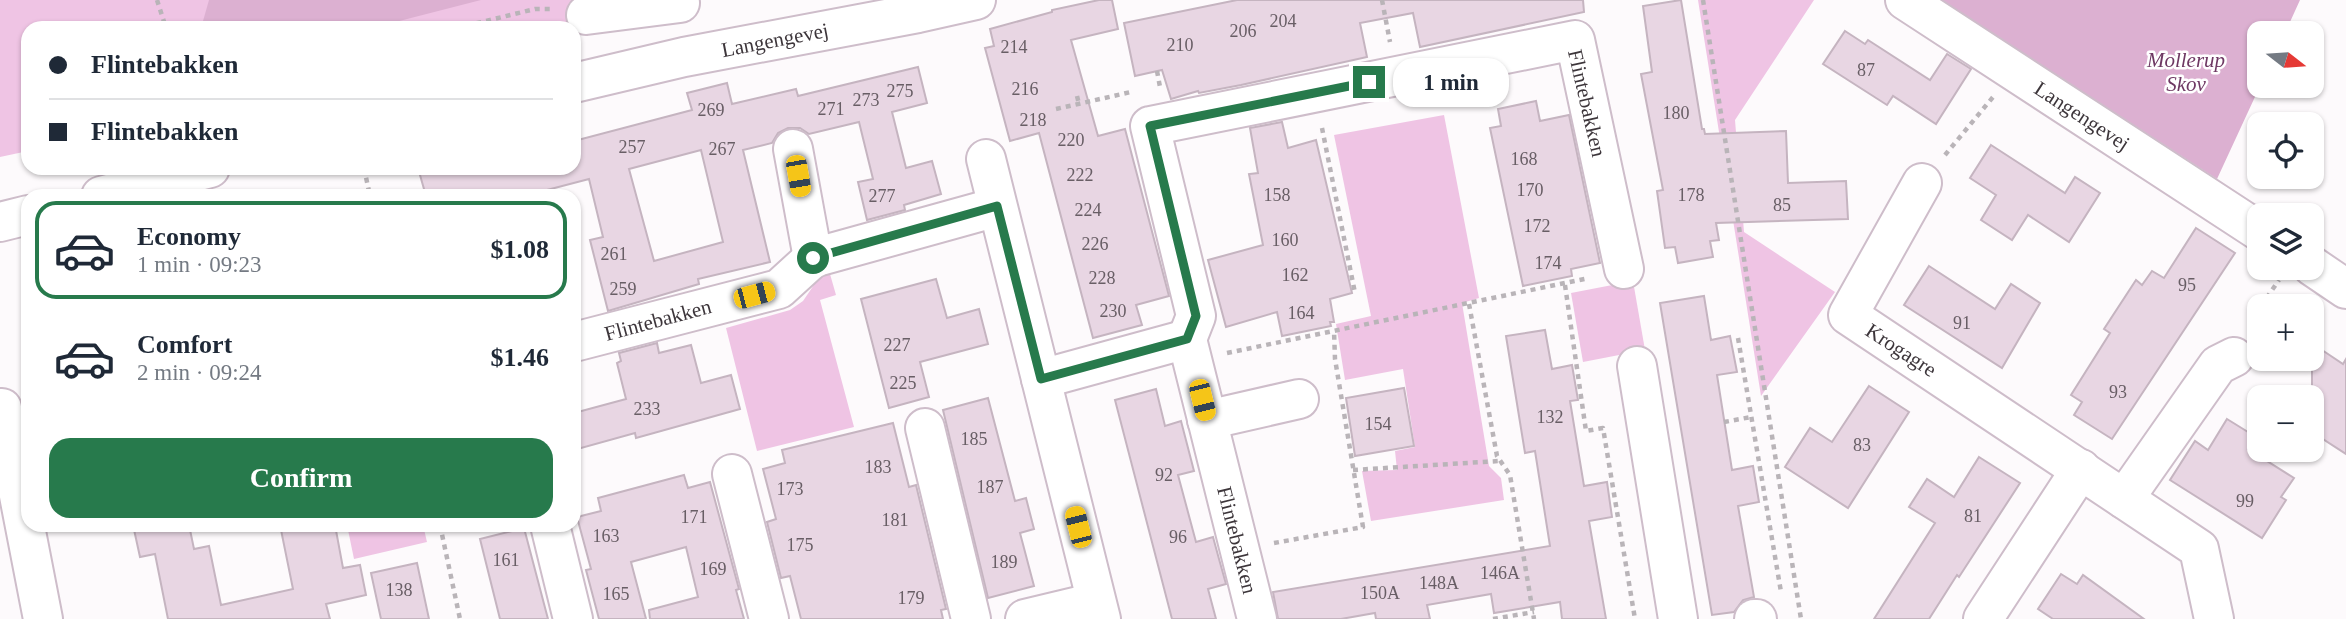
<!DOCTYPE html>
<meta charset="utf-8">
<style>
:root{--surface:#fff;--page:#f2f2f3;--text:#1f2937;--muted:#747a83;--line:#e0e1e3;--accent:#277a4c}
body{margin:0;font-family:"Times New Roman",serif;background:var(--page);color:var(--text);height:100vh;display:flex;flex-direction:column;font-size:26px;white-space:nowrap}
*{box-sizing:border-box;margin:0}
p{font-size:23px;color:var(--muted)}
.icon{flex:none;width:38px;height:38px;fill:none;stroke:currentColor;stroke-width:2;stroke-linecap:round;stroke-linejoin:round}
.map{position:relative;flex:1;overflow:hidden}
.panel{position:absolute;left:21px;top:189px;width:560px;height:343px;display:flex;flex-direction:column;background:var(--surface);border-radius:21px;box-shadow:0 2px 5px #0004}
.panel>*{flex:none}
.top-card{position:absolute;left:21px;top:21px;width:560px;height:154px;border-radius:21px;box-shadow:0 2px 5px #0004;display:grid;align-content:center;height:154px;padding:0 28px;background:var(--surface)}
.needle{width:46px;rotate:107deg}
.controls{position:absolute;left:2247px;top:21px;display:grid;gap:14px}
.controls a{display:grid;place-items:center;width:77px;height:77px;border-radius:14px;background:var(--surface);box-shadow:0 2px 5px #0004;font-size:35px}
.end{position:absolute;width:32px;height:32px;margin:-16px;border:9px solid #277a4c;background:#fff;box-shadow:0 0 0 4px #fff}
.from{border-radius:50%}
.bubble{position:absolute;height:49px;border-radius:21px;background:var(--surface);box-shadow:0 2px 5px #0004;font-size:23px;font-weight:600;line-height:49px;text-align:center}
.car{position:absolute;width:21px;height:42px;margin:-21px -10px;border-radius:9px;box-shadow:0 0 5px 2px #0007;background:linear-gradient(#f5c518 24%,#345 0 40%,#f5c518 0 76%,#345 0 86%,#f5c518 0)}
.top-card b{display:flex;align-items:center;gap:24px;height:66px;font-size:26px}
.top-card b+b{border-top:2px solid var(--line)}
.top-card i{width:18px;height:18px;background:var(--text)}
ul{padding:12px 0 0;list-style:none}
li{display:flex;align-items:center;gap:21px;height:98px;margin:0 14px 10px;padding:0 14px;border:4px solid transparent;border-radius:21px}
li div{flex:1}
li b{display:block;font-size:26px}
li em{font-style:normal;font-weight:600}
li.current{border-color:var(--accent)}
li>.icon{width:63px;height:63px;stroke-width:1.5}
.action{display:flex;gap:14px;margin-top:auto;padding:14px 28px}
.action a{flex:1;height:80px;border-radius:21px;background:var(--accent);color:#fff;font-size:28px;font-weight:600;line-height:80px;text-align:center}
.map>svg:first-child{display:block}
.green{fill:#efc4e4}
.forest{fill:#dcb0d1}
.building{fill:#e8d6e3;stroke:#c5b4c0;stroke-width:2;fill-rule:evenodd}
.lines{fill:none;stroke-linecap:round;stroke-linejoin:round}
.minor-casing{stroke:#cebdca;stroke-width:42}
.path{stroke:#b9b4b8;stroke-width:4.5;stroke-dasharray:5 5;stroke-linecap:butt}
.minor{stroke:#fff;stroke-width:38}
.route{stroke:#277a4c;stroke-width:9}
.labels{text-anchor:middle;stroke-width:5;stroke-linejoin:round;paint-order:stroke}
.number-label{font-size:18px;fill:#685e65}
.street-label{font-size:21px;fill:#3d363b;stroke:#fff}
.park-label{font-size:21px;font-style:italic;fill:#6e3863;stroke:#fff}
</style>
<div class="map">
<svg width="2346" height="619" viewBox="0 0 2346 619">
<rect width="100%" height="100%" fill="#fdfafc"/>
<g class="green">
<path d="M0,0H585L589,28L574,31V28H28V151L0,157Z"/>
<path d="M1698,0H1814L1735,120L1744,232L1835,292L1761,396Z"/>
<path d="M1444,115L1479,298L1462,303L1489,466L1501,478L1504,500L1371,521L1362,471L1397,470L1395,451L1415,447L1403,369L1345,380L1336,324L1371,316L1334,135Z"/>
<path d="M830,274L836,295L820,300L854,427L757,451L726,328L790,310L803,301L820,276Z"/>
<path d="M1633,281L1645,350L1583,362L1571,293Z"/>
<path d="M347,525H423L427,542L354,559Z"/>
</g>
<g class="forest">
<path d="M209,0H481L372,28H201Z"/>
<path d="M1941,0H2300L2285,33H2259L2260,86L2217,179Z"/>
</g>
<g class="building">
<path d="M1099,0H1112L1118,29L1071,40L1098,136L1125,129L1169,296L1136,305L1142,325L1093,338L1039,133L1010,141L985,48L994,46L990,29L1052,12V10Z"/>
<path d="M1237,0H1583L1584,12L1420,47L1413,13L1360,23L1367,57L1241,85L1199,93L1198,91L1171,99L1162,70L1135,76L1124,23Z"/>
<path d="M1681,0L1702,129H1704L1705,134L1786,131L1788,183L1846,181L1848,219L1716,223L1719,240L1710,241L1713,257L1678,263L1675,247L1665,248L1657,191L1663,190L1641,74L1652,72L1643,6Z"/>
<path d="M1845,31L1865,44L1868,40L1930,80L1947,54L1971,69L1936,124L1893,96L1887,105L1823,64Z"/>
<path d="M918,67L927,103L892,112L906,168L932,161L941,194L904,205L905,210L867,220L858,182L873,179L859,122L809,134L800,128H788L778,133L772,143L743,150L770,262L698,279L699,284L608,311L590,240L603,237L589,179L524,196H426L418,168H574V141L692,110L687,93L727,83L732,104L796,89L798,96ZM701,150L723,242L654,261L629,169Z"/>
<path d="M1536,101L1540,121L1569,115L1600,263L1571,269L1572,276L1523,286L1490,128L1501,126L1498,109Z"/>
<path d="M1282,122L1288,148L1316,140L1352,293L1330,299L1334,322H1330L1331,326L1282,336L1277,312L1226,327L1208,260L1263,245L1249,174L1258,173L1250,128Z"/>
<path d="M1991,145L2065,193L2075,177L2100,193L2069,242L2028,215L2012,240L1981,220L1996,195L1970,178Z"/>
<path d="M2196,228L2235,253L2112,439L2074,415L2082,402L2071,395L2110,333L2104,329L2136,280L2142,285L2152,271L2164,278Z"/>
<path d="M1929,266L1995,309L2011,284L2040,303L2002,368L1904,305Z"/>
<path d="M936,279L947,318L979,309L988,344L920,362L929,397L889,408L861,299Z"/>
<path d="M1704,296L1711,340L1730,336L1737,372L1717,375L1732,470L1753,466L1759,502L1738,506L1754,597L1743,600L1734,612L1712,615L1660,303Z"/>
<path d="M1545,330L1552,369L1572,365L1578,400L1570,401L1584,486L1607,482L1612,517L1589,521L1606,619H1562L1560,602L1494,613L1491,594L1427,605L1430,619H1376L1375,613L1341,619H1278L1273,592L1550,546L1535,451L1525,453L1506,336Z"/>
<path d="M657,343L659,353L691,345L701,383L731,375L740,409L636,438L635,433L574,450V413L626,399L617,363L621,361L619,353Z"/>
<path d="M2322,350L2343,364L2346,359V454L2312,432V412L2322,396L2312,389V366Z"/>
<path d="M1869,386L1909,412L1848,508L1785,467L1810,428L1832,442Z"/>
<path d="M1404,388L1414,446L1355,456L1346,398Z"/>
<path d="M1156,389L1165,426L1181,421L1194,471L1178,475L1196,542L1213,537L1219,559L1226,584L1208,589L1216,619H1172L1115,400Z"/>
<path d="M988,398L1015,501L1026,498L1034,529L1020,533L1034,586L988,598L943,410Z"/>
<path d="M2227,419L2256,437L2248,449L2294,478L2281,497L2286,500L2262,538L2170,480L2195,441L2208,450Z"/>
<path d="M893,423L909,487L916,485L946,609L941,610L943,619H801L790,576L781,578L767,522L776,519L763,469L785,463L782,450Z"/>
<path d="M1979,457L2020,483L1959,577L1957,575L1929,619H1874L1935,523L1909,507L1927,479L1954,497Z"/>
<path d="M684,475L688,488L710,482L739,589L736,590L744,619H650L649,610L698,597L686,547L631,562L646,619H599L586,570L591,569L577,517L601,511L598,498Z"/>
<path d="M133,525H189L194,549L209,546L221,605L293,589L280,525H335L343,568L360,565L366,595L326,604L330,619H168L155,554L140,557Z"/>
<path d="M524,528L548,619H500L480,539Z"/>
<path d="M417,563L429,619H381L371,573Z"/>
<path d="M2061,574L2077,584L2083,575L2144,619H2053L2038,609Z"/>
</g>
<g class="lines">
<g class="minor-casing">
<g id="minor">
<path d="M1905,0L2259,231"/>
<path d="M586,15L680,3"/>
<path d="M574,83L684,57L918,13L976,0"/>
<path d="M793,149L813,258"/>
<path d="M986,159L1101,619"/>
<path d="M1922,183L1848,315L2199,549L2214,619"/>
<path d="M101,196L210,168"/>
<path d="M0,222L28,215"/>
<path d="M2312,266L2346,289"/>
<path d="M574,342L779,289L813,258L997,207"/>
<path d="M1637,366L1678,619"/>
<path d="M1041,379L1187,339"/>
<path d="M2,408L43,619"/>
<path d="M1207,420L1299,399"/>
<path d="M925,428L971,619"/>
<path d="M732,474L769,619"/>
<path d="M2124,499L2218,365L2234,357"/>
<path d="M550,525L573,619"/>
<path d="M1025,619L1096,602"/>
<path d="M1257,619L1187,339L1196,316L1150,126L1575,40L1624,269"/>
<path d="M1754,619H1757"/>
<path d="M1983,619L2081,469"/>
</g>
</g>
<g class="path">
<path d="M157,0L166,28"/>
<path d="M1382,0L1390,42"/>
<path d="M1703,0L1801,619"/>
<path d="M457,28L535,9H552"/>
<path d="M1157,71L1160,87"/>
<path d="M1077,96L1079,104"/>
<path d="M1056,109L1131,92"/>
<path d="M1322,128L1355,293"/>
<path d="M1945,155L1993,97"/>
<path d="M364,168L370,196"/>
<path d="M1565,285L1586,431L1603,428L1635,619"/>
<path d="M1469,304L1497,456L1510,475L1534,619"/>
<path d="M2261,306L2279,280"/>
<path d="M2250,327L2259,309"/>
<path d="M1738,338L1781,592"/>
<path d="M1227,353L1589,278"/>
<path d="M1724,422L1751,417"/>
<path d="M1353,470L1499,461"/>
<path d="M440,525L460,619"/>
<path d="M1274,543L1363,527L1335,359L1334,331"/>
<path d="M1493,619L1534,612"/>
</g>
<use href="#minor" class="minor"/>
</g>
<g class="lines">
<path class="route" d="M813,258L997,206L1041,379L1187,339L1196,316L1150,126L1369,82"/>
</g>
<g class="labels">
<g class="number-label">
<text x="1283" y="27">204</text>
<text x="1243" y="37">206</text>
<text x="1180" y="51">210</text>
<text x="1014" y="53">214</text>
<text x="1866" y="76">87</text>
<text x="1025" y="95">216</text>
<text x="900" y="97">275</text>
<text x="866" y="106">273</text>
<text x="831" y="115">271</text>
<text x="711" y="116">269</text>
<text x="1676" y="119">180</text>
<text x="1033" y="126">218</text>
<text x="1071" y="146">220</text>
<text x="632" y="153">257</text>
<text x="722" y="155">267</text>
<text x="1524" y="165">168</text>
<text x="1080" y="181">222</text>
<text x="1530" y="196">170</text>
<text x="1277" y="201">158</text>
<text x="1691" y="201">178</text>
<text x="882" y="202">277</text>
<text x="1782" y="211">85</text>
<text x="1088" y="216">224</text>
<text x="1537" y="232">172</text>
<text x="1285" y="246">160</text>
<text x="1095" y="250">226</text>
<text x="614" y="260">261</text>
<text x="1548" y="269">174</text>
<text x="1295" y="281">162</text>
<text x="1102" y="284">228</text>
<text x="2187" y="291">95</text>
<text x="623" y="295">259</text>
<text x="1113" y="317">230</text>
<text x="1301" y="319">164</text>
<text x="1962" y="329">91</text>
<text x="897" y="351">227</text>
<text x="903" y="389">225</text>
<text x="2118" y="398">93</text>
<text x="647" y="415">233</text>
<text x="1550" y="423">132</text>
<text x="1378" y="430">154</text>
<text x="974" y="445">185</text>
<text x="1862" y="451">83</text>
<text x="878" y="473">183</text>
<text x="1164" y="481">92</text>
<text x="990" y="493">187</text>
<text x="790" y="495">173</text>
<text x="2245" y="507">99</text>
<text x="1973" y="522">81</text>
<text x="694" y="523">171</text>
<text x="895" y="526">181</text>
<text x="606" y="542">163</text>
<text x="1178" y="543">96</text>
<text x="800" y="551">175</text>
<text x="506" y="566">161</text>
<text x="1004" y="568">189</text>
<text x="713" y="575">169</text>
<text x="1500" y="579">146A</text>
<text x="1439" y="589">148A</text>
<text x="399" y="596">138</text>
<text x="1380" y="599">150A</text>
<text x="616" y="600">165</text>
<text x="911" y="604">179</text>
</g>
<g class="street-label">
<text transform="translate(775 40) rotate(-11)" y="7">Langengevej</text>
<text transform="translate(1587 103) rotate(77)" y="7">Flintebakken</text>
<text transform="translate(2082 116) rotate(33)" y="7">Langengevej</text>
<text transform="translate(658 320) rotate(-15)" y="7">Flintebakken</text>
<text transform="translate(1901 350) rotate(33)" y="7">Krogagre</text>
<text transform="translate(1237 540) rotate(76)" y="7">Flintebakken</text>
</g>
<g class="park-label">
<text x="2186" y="67">Mollerup<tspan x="2186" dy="24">Skov</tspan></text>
</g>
</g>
</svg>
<div class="controls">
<a><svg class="needle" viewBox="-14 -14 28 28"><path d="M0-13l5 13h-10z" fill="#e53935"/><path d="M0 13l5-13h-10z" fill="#747a83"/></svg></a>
<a><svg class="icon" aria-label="locate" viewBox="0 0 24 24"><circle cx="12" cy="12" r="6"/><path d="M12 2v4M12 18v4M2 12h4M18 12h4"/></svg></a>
<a><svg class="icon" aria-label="layers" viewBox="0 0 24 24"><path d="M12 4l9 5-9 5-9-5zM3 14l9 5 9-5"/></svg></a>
<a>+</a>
<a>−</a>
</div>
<i class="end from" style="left:813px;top:258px"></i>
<i class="end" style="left:1369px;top:82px"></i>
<div class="bubble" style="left:1393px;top:58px;width:116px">1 min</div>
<i class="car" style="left:798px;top:176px;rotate:170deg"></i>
<i class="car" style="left:754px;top:295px;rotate:75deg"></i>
<i class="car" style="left:1202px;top:400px;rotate:166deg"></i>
<i class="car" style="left:1078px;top:527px;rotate:346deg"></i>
<div class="top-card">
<b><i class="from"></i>Flintebakken</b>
<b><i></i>Flintebakken</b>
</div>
<section class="panel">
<ul>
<li class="current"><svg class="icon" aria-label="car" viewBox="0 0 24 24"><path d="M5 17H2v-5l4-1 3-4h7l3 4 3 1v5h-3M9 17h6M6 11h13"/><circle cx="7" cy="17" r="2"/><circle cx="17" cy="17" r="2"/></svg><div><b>Economy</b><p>1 min · 09:23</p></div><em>$1.08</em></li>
<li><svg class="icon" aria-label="car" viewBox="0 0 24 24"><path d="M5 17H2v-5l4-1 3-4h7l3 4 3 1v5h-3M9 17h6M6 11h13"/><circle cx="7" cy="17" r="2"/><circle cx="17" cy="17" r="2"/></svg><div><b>Comfort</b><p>2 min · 09:24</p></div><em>$1.46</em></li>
</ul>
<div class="action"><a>Confirm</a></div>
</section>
</div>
